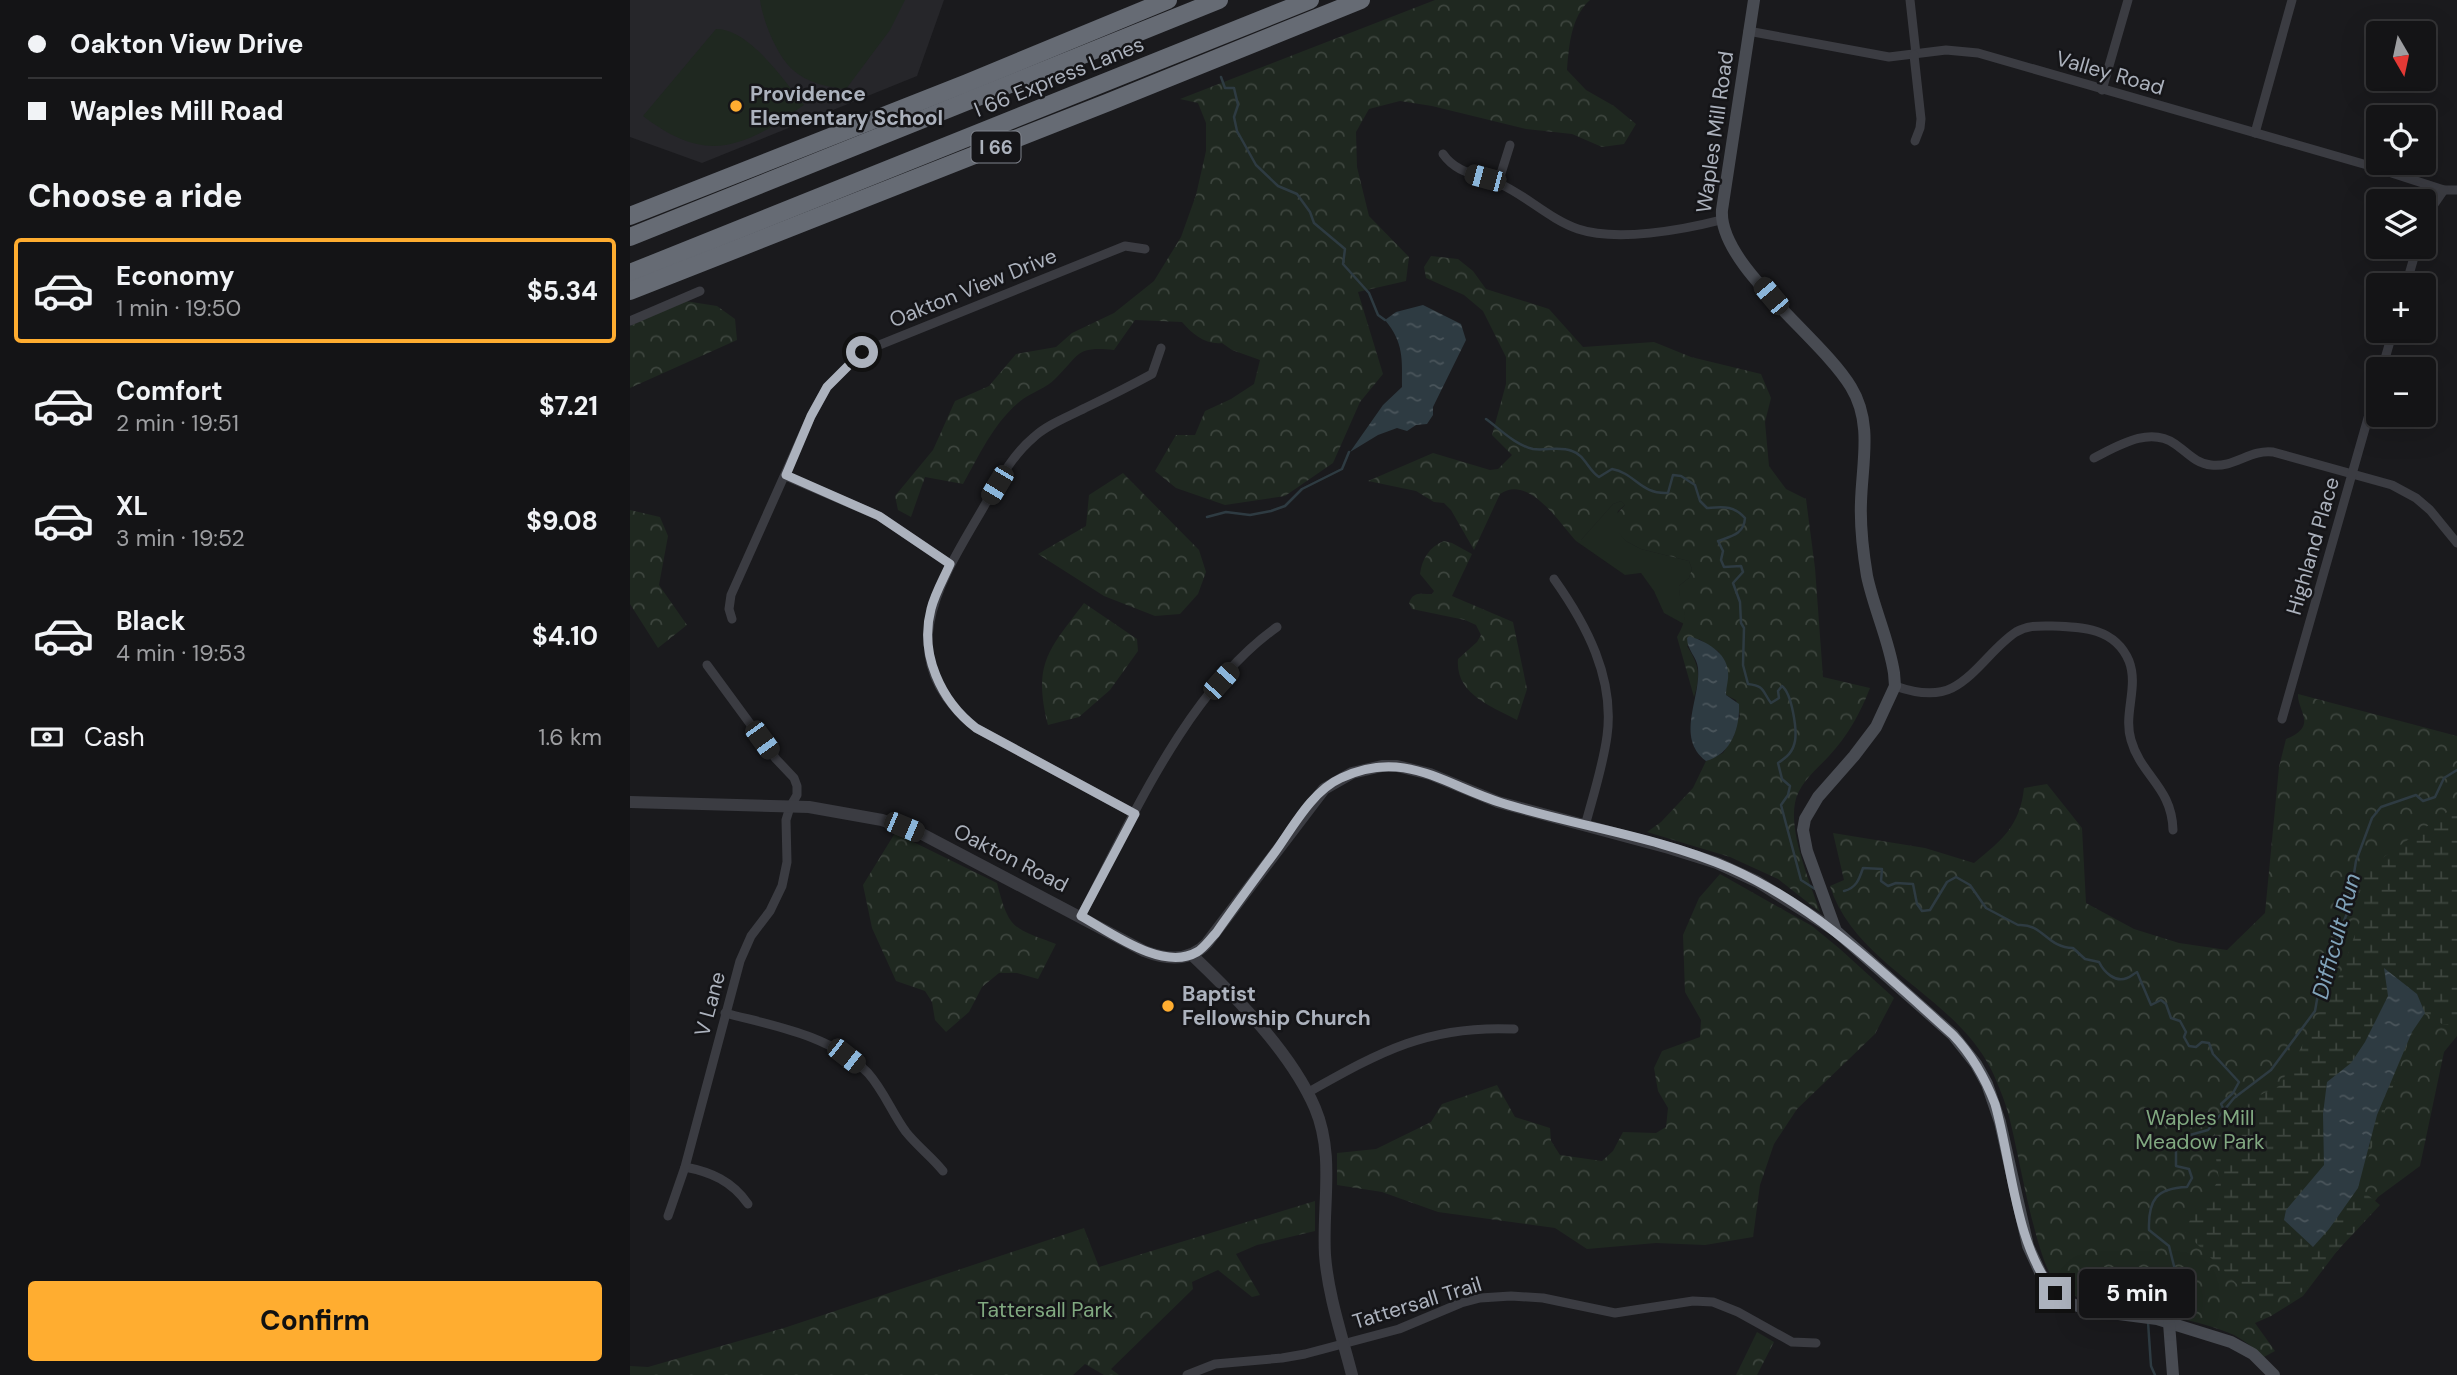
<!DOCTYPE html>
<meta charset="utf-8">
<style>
:root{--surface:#141416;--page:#1d1d1f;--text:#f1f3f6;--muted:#9d9ea1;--line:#333335;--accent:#ffad30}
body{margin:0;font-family:"DM Sans",sans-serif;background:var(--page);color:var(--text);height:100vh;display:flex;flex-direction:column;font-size:26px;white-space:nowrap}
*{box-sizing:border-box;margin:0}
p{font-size:23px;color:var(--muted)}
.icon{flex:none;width:38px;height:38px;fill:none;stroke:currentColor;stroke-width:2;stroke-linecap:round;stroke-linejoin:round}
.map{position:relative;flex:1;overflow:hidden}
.details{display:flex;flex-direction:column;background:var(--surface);width:630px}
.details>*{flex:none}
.guide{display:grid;align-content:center;height:154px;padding:0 28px;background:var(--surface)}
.needle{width:46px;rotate:171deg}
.buttons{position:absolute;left:1736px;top:21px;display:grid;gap:14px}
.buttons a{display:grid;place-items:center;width:70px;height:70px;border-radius:7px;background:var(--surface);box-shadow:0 7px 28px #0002,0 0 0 2px var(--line);font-size:35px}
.end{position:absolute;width:32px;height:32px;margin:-16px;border:9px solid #acb2bd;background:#111;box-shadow:0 0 0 4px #111}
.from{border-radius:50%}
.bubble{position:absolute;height:49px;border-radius:7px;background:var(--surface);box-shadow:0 7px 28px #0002,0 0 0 2px var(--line);font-size:23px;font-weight:700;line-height:49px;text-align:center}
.car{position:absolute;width:21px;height:42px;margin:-21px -10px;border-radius:9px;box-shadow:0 0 5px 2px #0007;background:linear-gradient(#222 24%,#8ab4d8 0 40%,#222 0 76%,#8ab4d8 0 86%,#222 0)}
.guide b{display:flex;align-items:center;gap:24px;height:66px;font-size:26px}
.guide b+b{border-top:2px solid var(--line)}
.guide i{width:18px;height:18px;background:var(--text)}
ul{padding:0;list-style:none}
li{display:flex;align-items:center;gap:21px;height:105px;margin:0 14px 10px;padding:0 14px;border:4px solid transparent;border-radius:7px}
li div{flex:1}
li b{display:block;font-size:26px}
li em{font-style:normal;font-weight:700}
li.active{border-color:var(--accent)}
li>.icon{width:63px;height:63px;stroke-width:1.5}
h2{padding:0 28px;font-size:32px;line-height:84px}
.pay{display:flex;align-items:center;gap:18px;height:77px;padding:0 28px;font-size:26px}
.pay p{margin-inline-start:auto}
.action{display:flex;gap:14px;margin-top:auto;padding:14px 28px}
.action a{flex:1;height:80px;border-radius:7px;background:var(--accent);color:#111;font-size:28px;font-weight:700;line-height:80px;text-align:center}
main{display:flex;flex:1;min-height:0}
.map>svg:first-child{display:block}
.built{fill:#26262a}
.grass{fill:#1f2820}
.forest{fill:url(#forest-crowns)}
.wetland{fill:url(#wetland-marsh)}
.water{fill:url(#water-ripples)}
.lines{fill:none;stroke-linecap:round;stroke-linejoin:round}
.stream{stroke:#2e3b42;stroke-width:2.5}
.minor{stroke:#3b3c42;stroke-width:9}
.tertiary{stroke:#3b3c42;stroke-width:12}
.secondary{stroke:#484b52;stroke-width:12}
.motorway{stroke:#666b74;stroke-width:18}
.route{stroke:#acb2bd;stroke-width:9}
.poi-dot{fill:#ffad30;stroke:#151518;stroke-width:2.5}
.labels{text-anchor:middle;stroke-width:5;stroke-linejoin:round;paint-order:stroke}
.shield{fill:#151518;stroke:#7f838c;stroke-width:2}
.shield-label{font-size:19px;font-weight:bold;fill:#acb2bd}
.street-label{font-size:21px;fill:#acb2bd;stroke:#151518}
.poi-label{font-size:21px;font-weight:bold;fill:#acb2bd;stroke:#151518;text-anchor:start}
.park-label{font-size:21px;fill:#81a981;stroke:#151518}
.water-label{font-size:23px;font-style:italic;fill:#81a3ba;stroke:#151518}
</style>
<main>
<section class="details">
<div class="guide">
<b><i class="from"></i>Oakton View Drive</b>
<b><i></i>Waples Mill Road</b>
</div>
<h2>Choose a ride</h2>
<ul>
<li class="active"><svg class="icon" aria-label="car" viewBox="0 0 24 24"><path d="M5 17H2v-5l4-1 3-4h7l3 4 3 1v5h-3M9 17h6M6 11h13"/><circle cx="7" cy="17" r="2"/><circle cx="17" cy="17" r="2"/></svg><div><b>Economy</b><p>1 min · 19:50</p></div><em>$5.34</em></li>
<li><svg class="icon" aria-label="car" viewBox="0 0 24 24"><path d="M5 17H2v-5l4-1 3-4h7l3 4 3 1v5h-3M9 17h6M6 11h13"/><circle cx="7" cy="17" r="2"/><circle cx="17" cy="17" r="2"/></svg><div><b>Comfort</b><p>2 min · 19:51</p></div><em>$7.21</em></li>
<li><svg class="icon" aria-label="car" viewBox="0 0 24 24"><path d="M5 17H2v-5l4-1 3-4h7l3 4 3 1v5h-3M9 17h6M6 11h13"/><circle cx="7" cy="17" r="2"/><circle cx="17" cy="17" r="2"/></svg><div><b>XL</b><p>3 min · 19:52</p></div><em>$9.08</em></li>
<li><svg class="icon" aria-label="car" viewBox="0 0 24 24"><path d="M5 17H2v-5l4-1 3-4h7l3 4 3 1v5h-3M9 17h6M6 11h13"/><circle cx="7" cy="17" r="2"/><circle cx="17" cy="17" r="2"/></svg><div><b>Black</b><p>4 min · 19:53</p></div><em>$4.10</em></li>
</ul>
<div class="pay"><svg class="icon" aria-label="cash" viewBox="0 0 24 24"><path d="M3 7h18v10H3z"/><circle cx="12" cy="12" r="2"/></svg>Cash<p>1.6 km</p></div>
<div class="action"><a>Confirm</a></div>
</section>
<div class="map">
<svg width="1827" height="1375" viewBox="0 0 1827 1375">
<defs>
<pattern id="forest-crowns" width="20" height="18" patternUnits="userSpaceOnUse" patternTransform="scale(1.75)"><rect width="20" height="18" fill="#1f2820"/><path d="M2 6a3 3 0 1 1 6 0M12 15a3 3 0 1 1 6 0" fill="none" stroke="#3d453e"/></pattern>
<pattern id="wetland-marsh" width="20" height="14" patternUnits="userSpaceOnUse" patternTransform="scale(1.75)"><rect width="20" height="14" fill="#1f2820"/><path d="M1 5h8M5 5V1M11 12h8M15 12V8" fill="none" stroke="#3d453e"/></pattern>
<pattern id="water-ripples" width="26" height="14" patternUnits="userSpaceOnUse" patternTransform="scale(1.75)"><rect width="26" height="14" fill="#2e3b42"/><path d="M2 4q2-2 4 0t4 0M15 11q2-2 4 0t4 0" fill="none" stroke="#4a555b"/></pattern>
</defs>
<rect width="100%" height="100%" fill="#1a1a1d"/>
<path class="built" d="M0,0H314L287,76L72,163L0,137Z"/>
<g class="grass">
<path d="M130,0H275L260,30L216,89C199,88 176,82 163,70C147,56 133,21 130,0Z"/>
<path d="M86,29C120,29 154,81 174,105C167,109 162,114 156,118C100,154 67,157 13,116Z"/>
<path d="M991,501L995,505L988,511L985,528L996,541L1011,549L1059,561L1062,569L1059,578L1049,586C1049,603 1058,606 1054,624L1034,613L1024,591L1011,573L995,575L946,541H950L983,504Z"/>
</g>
<g class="forest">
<path d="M805,0H960C941,17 939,45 937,70L956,90L984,106L1006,124L994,144L972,147L942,134L896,129L802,106L770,101L739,109L726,132L727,167L739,216L779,257L776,281L728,292L753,374L730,402L703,463L655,496L595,505L546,488L525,471L546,435H565L575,411L601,399L624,384L630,360L602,350L592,343C576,345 562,334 552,322L505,320L484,350C445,346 450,355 425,379C416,388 403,392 393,399C365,420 350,454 333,484L295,477L281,517L268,510L265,496L303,450L325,401L359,386L386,354L426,347L442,333L484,313L524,281L551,237L566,195L576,151V123L568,103L550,99Z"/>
<path d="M801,256L828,259L843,271L856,289L919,309L953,347L1024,342L1061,357L1131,374L1141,398L1135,422L1139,466L1156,489L1176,499L1185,568L1193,677L1240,688C1231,712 1217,737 1199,756C1187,769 1168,784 1165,803C1159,834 1180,882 1190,912L1148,879L1100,857L1017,832L1031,822L1063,788L1076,761L1093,753L1104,736L1105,726L1110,716L1106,700L1096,695L1089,652L1069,639L1057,646C1069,665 1071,675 1064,697L1047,637C1063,608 1049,612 1049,586L1059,578L1062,569L1059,561L1011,549L996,541L981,525L982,519L995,505L991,501L983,504L950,541H946C929,522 898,474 870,494L844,550L821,510L814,503L804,502L786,491L738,481L803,453L860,470L868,469L882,455L862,435L876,384V357L853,311L834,295L796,278L794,267Z"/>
<path d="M55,301L87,306L105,319L107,340L0,388V326Z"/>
<path d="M493,473L569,550L576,572L568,594L550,614L525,616L474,596L408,554L456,526L459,495Z"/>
<path d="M0,510L30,517L38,536L29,585L57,625L28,648L0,604Z"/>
<path d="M814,541L822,543L842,554L822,596L883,622L897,689L887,720C861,706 825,694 828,659L847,642L851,635L846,625L835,620L782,609L779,603C783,591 791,594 802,594L804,591L790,574C792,559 799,547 814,541Z"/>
<path d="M454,603L507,639L508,651L480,690L449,717L418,725C403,663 418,651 454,603Z"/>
<path d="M1668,694L1827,736V1036L1814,1052L1790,1166L1748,1197L1673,1296L1641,1316L1625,1323L1645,1351L1634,1357C1625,1349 1615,1341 1604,1335C1570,1320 1518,1312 1480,1304C1464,1301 1443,1298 1430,1288C1405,1268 1388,1142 1376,1106C1372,1094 1367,1082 1362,1071C1325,995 1225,966 1200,886L1214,880L1203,833L1295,848L1344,863C1372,840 1390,826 1394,788L1417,784L1452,828L1456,903L1504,929L1549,943L1597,950L1635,913L1649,767L1656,739C1689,726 1667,711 1668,694Z"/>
<path d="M265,833L367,883C379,929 382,928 426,944L408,979L387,973H369L352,987L339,1012L316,1032L305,1020L302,1002L295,991L266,981L242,928L233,885Z"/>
<path d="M1090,874L1182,926L1210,949L1264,998L1245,1034L1167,1109L1144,1144L1130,1185L1123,1237L1075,1245L1026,1243L957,1249L925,1228L808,1212L752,1192L707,1185V1153L746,1149L801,1122L812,1104L867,1085L885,1117L920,1128L921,1141L930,1155L972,1161L983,1151L993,1132L1026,1133L1036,1127L1038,1108L1028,1091L1024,1068L1032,1051L1070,1037L1071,1020L1055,992L1053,935L1069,898Z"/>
<path d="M685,1201V1231L627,1245L606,1254L630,1295L622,1297L588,1270L562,1282L563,1289L481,1369L489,1375H474L455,1364L443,1375H0V1366L18,1367L154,1328L454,1228L469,1267Z"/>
<path d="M1127,1332L1144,1342L1127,1375H1106Z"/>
</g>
<path class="wetland" d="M1827,805V1026L1812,1024L1796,1013L1782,1032L1728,1187L1750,1205L1695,1264L1673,1292L1635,1298L1615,1292L1553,1230L1589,1180L1583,1136L1605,1107L1649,1086L1666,1057L1711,972L1735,908L1727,876Z"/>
<g class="water">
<path d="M793,305L831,324L836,340L803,407V415L797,424L786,425L777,431L767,428L748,435L720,452L753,405L772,387C772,359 774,343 755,320L766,312Z"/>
<path d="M1059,636C1075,641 1097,652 1098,672C1099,679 1096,687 1096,695L1109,704C1110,727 1102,754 1076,761C1045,737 1071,699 1068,668C1067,657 1057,650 1057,638Z"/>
<path d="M1754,968L1787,994L1795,1013L1782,1032L1747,1115L1728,1188L1699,1229L1683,1247L1654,1220L1656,1210L1694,1165L1693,1114L1697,1082L1721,1063L1735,1042L1758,996Z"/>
</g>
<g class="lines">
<g class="stream">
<path d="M591,77L595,88H604L608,105L604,117L607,131L626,165L648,186L667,194L680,212L684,223L715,249L713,264L739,293L748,315L755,320"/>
<path d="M856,419C870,429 885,445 903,449C915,451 929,446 942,451C955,455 958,470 969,477L982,469C1005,473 1011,495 1038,493L1043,475L1051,476L1065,485L1070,501L1077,508C1093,507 1103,505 1115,518C1114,534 1102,536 1088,541L1093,551L1091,560L1094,567L1111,566L1113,572L1103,583L1110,602L1111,623L1114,628L1113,665L1118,684C1135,686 1132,691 1141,703L1149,698L1148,691L1152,686C1162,694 1167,729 1165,741C1163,752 1157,757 1148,763L1152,779L1160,786L1158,795L1151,805L1171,880L1185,889"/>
<path d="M577,517L596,512L620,515L641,511L655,506L672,489L712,469L719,452"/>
<path d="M1214,891C1226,888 1229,880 1233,868L1252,869L1251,881L1258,886L1266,883L1283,884L1287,904L1292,911L1300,910L1317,882L1326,877L1340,885L1356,908L1388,925C1413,923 1417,948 1443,948L1455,959L1469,962C1474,972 1485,983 1497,978C1501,977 1503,974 1507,972L1521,1005L1531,1000L1536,1004L1541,1018L1550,1021L1556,1032L1554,1037L1559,1046L1566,1047L1572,1042L1579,1043L1583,1054L1609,1082L1603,1093L1591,1104L1593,1108"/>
<path d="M1518,1312L1526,1284L1545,1270L1539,1246L1519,1230C1518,1200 1526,1188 1557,1187L1562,1178L1559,1169L1546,1166V1148L1549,1138L1578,1130L1604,1098L1641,1070L1685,1011L1691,977L1718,911L1726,861L1742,818L1751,807L1786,795L1793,801L1805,797L1814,778L1827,770"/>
<path d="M1518,1322L1521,1366L1525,1375"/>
</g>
<g class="minor">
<path d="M1280,0L1286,54"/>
<path d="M1118,31L1259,57L1316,50L1348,53L1737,165L1814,190H1827"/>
<path d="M1284,55L1291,119L1290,128L1285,141"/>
<path d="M1472,90L1498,0"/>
<path d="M1625,133L1662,0"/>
<path d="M813,154C827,174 848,174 868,183C896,195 919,219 948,229C987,242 1052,230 1091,220"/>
<path d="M868,183L880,145"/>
<path d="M1794,225L1798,213L1814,190"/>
<path d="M1776,285L1787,247"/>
<path d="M0,321L70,291"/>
<path d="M1752,369L1763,331"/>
<path d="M1464,458C1488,446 1519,426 1545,444C1557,452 1566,464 1581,465C1604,468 1621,449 1643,452L1762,485L1786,498L1800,510L1827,543"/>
<path d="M156,476L249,516L320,564"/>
<path d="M924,579C956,624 985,678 977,736C973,766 963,796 955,826"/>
<path d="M102,619L99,609L101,595L181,416L197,387L232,352L495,246L515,249"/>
<path d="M1265,686C1282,692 1304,697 1322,688C1347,675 1363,647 1386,632C1398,625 1409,626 1422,626C1453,627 1485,628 1499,661C1509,687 1493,714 1501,740C1511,776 1542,787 1543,830"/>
<path d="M1652,719L1748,383"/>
<path d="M505,814L346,728C262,662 305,589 349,515C365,488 379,458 404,437C418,424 438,417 455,408C478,397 500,386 522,374L531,348"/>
<path d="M451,916C502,819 556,692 647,627"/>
<path d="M95,1013C144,1026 201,1035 238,1073C254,1091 262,1113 276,1132C288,1147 302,1157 313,1171"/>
<path d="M677,1093C750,1052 797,1025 884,1029"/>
<path d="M55,1167C81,1172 102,1181 118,1204"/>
<path d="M38,1216L55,1167L110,961L121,936L140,911L152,886L157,862L156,820L160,807L167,795V786L164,778L146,759L77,665"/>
<path d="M557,1375L585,1364L652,1358L675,1354L769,1329L831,1303L850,1298L881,1296L913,1298L985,1313L1063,1301L1083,1302L1108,1312L1162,1342L1186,1343"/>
</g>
<g class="tertiary">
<path d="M0,802L179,807L252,820L292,834L514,951C537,960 560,962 577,943L694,789L722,773L752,766H767L800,774L868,802L1039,848L1087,863L1128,882L1206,931"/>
<path d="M562,955C605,996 661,1052 685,1108C705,1155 692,1206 695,1255C698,1295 712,1336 722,1375"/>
</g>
<g class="secondary">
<path d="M1124,0L1092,210C1088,265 1192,338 1221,387C1243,423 1232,463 1231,502C1230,526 1233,552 1237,576C1244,609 1259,640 1264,673L1265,686L1246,727L1224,756L1188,797L1175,819L1173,830L1177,851L1206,931L1323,1035L1346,1064L1357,1084L1370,1122L1398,1246L1411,1274L1425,1293L1440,1303L1458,1310L1527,1319L1601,1342L1623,1354L1644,1375"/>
<path d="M1539,1323L1543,1375"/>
</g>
<g class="motorway">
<path d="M0,216L337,83L538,0"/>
<path d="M0,237L589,0"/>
<path d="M0,273L680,0"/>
<path d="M0,291L479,102L731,0"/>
</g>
</g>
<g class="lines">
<path class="route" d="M232,352L197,387L181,416L156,475L249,516L320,564C314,578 305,593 301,609C289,654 311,701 346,728L505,814L451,916C480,932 533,972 567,952C574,948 580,939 586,933C605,906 625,879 645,852C663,827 682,791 711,778C774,748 814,785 872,803C946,826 1029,837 1100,868C1186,906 1254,973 1323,1035C1343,1056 1355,1078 1365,1104C1382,1163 1385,1246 1425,1293"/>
</g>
<g class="poi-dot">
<circle cx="106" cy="106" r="7"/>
<circle cx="538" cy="1006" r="7"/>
</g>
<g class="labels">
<rect class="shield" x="341.5" y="131.5" width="49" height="31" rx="5"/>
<g class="shield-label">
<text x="366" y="154">I 66</text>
</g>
<g class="street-label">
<text transform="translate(1480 73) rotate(16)" y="7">Valley Road</text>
<text transform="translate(429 77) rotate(-22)" y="7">I 66 Express Lanes</text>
<text transform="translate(1085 132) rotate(-82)" y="7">Waples Mill Road</text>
<text transform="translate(343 288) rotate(-22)" y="7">Oakton View Drive</text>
<text transform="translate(1683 546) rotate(-74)" y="7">Highland Place</text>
<text transform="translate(381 858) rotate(27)" y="7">Oakton Road</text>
<text transform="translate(80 1004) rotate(-75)" y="7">V Lane</text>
<text transform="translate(787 1303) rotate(-17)" y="7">Tattersall Trail</text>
</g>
<g class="poi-label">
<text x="120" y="101">Providence<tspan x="120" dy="24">Elementary School</tspan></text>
<text x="552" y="1001">Baptist<tspan x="552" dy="24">Fellowship Church</tspan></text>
</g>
<g class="park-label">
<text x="1570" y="1125">Waples Mill<tspan x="1570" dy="24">Meadow Park</tspan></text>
<text x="415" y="1317">Tattersall Park</text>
</g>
<g class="water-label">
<text transform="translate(1706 936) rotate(-75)" y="8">Difficult Run</text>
</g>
</g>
</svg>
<div class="buttons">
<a><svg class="needle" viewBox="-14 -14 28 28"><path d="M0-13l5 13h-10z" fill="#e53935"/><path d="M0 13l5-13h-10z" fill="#9d9ea1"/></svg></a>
<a><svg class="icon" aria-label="locate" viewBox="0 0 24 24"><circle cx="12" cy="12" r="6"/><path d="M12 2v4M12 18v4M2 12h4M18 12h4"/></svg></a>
<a><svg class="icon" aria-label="layers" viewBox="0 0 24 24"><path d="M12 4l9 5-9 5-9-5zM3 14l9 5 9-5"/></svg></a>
<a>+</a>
<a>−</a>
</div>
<i class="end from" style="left:232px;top:352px"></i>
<i class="end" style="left:1425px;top:1293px"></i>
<div class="bubble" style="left:1449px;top:1269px;width:116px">5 min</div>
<i class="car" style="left:855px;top:178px;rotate:285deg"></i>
<i class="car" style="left:1141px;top:296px;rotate:320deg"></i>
<i class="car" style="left:367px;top:485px;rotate:211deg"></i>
<i class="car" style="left:591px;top:681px;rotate:42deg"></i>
<i class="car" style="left:132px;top:740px;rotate:144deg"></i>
<i class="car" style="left:274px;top:827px;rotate:113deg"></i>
<i class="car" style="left:216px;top:1056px;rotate:128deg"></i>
</div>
</main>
